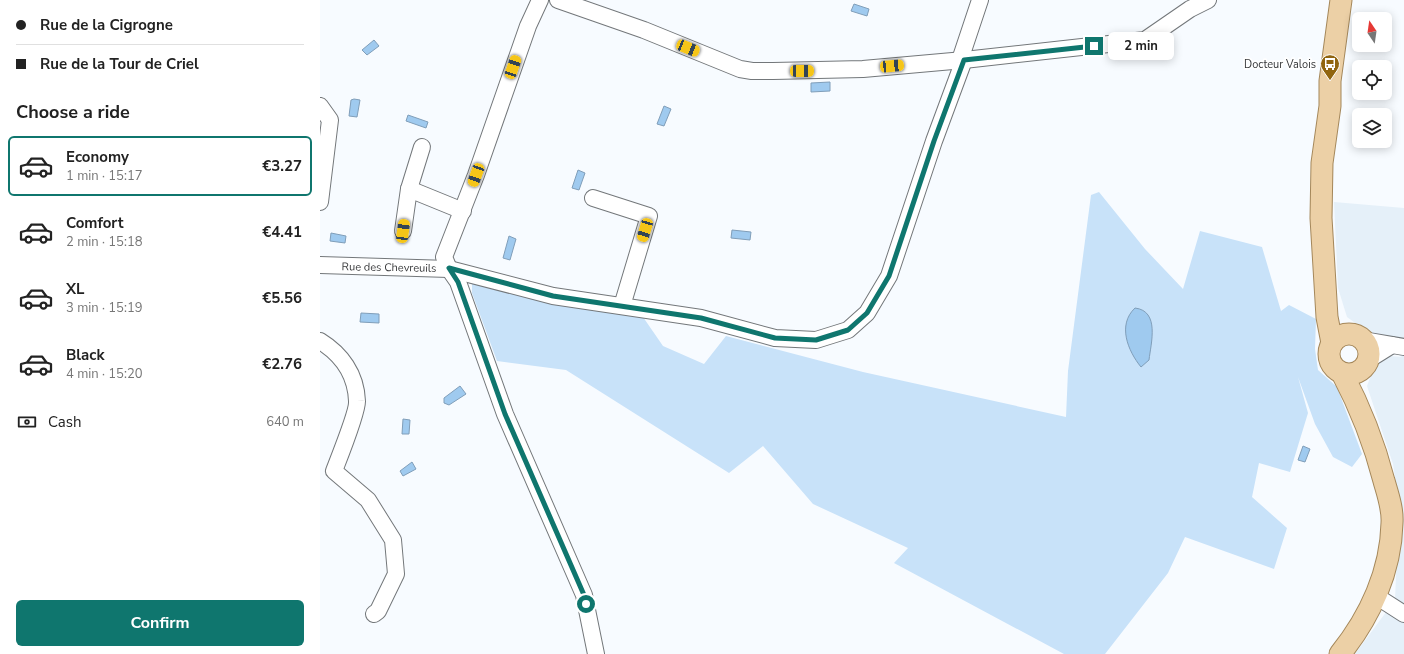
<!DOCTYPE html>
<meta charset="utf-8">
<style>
:root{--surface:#fff;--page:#f6f6f6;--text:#222;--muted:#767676;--line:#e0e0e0;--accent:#0f766e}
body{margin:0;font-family:"Nunito Sans",sans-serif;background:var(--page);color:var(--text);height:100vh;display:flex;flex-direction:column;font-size:15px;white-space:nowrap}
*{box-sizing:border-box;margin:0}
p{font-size:13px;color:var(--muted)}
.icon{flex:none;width:22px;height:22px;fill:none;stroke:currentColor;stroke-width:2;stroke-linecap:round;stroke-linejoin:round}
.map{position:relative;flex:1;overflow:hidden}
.details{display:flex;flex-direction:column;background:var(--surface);width:320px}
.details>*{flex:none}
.guide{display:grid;align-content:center;height:88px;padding:0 16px;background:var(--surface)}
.needle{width:26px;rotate:347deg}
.buttons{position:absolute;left:1032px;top:12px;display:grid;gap:8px}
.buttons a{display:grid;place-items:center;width:40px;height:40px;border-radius:6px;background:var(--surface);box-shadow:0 2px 10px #0003;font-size:20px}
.end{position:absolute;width:18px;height:18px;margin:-9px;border:5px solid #0f766e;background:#fff;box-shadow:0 0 0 2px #fff}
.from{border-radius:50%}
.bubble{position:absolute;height:28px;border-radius:6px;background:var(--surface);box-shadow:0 2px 10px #0003;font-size:13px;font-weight:700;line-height:28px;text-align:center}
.car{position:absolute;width:12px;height:24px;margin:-12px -6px;border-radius:5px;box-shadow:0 0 3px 1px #0007;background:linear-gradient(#f5c518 24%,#345 0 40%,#f5c518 0 76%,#345 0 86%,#f5c518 0)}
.guide b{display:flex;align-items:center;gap:14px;height:38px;font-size:15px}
.guide b+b{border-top:1px solid var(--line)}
.guide i{width:10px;height:10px;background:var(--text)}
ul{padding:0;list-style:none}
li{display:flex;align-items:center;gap:12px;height:60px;margin:0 8px 6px;padding:0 8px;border:2px solid transparent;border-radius:6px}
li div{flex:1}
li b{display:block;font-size:15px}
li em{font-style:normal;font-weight:700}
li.selected{border-color:var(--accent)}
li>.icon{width:36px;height:36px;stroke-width:1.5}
h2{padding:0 16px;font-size:18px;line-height:48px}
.pay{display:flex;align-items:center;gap:10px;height:44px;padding:0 16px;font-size:15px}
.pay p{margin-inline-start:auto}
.action{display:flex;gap:8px;margin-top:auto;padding:8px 16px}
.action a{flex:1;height:46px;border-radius:6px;background:var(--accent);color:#fff;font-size:16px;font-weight:700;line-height:46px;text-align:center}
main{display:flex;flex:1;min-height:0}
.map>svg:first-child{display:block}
.built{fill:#e5f0f9}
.green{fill:#c8e2f9}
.water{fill:#9fcaef;stroke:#809eb9}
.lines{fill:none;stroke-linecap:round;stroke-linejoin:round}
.minor-casing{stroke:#73777a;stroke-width:18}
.major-casing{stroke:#a4875a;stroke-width:23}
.minor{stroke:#fff;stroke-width:16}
.major{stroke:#ecd0a6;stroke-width:21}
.route{stroke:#0f766e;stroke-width:5}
.labels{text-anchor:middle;stroke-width:3.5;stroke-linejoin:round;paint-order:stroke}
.poi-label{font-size:11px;fill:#37383a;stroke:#fff;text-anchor:end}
.street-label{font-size:11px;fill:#37383a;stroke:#fff}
</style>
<main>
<section class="details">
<div class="guide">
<b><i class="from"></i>Rue de la Cigrogne</b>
<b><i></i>Rue de la Tour de Criel</b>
</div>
<h2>Choose a ride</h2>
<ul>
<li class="selected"><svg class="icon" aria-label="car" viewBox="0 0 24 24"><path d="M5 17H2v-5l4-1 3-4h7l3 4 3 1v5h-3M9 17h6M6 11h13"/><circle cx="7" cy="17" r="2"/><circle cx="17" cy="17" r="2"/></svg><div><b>Economy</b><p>1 min · 15:17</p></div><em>€3.27</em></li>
<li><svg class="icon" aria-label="car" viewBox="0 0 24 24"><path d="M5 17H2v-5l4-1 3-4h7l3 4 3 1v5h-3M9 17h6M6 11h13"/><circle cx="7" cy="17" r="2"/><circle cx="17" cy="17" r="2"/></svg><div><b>Comfort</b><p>2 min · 15:18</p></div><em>€4.41</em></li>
<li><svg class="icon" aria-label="car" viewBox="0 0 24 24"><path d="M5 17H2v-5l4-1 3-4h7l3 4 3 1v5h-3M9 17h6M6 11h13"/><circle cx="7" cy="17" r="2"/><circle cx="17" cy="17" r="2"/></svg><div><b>XL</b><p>3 min · 15:19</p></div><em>€5.56</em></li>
<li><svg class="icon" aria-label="car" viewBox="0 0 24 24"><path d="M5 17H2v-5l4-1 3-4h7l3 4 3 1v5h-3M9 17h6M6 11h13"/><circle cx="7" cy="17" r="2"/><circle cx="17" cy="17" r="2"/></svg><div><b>Black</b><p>4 min · 15:20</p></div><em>€2.76</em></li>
</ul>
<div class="pay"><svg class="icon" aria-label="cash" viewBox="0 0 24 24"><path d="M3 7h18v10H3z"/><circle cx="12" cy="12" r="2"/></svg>Cash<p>640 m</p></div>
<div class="action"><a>Confirm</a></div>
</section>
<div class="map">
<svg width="1084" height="654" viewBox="0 0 1084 654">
<rect width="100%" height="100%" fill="#f7fbff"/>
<path class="built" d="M1014,202L1084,208V654H1035L1075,600L1079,504L1073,464L1047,386L1054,367L1070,356L1082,357L1027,317L1018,288Z"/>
<path class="green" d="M779,192L825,249L863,289L880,231L942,247L961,311L969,305L996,319L995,349L998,370L1017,387L1042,454L1032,467L1013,457L995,424L978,377L988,413L970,472L939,463L932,497L967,528L954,569L865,537L848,573L785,654H744L574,563L588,548L493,504L443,446L409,473L246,370L177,361L152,293V283L323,317L343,346L384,364L406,336L543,372L746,417L748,371L771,195Z"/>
<g class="water">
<path d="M534,4L549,9L547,16L531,11Z"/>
<path d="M54,40L59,46L47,55L42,50Z"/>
<path d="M510,82V91L491,92V83Z"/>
<path d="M34,99L40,100L37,117L29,116L31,100Z"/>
<path d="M344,106L351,109L344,126L337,124Z"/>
<path d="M88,115L108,122L106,128L86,121Z"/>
<path d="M258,170L265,173L259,190L252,188Z"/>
<path d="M412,230L431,232L430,240L411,238Z"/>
<path d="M11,233L26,236L25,243L10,241Z"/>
<path d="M189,236L196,239L190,260L183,258Z"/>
<path d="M815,308C840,311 831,343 829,360L821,367C808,351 797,325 815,308Z"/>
<path d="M41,313L59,314V323L40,322Z"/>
<path d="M140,386L146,394L129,405L124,403V398Z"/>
<path d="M83,419L90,420L89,434H82Z"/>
<path d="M983,446L990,449L985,462L978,460Z"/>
<path d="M92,462L96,469L83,476L80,471Z"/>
</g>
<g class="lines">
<g class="minor-casing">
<g id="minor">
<path d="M220,0L208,26L156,175L124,257L129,269L138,282L185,414L264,595L276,654"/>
<path d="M238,0L324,30L420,69L432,71H453L543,69L644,60L825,40L870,9L888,0"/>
<path d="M640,60L660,0"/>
<path d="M0,106L10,120L0,202"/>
<path d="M89,189L143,211"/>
<path d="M273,198L329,216L302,306"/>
<path d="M83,231L89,189L102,147"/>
<path d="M0,265L129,269L233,296L381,318L455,338L496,340L528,330L547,313L569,276L614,141L644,60"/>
<path d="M1043,340L1084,347"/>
<path d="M0,341C21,354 36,374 37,401C38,411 19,458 14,471L48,500L73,540L76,574L58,611L54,614"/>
<path d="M1048,360L1072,345"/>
<path d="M1056,596L1084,614"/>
</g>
</g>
<g class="major-casing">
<g id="major">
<circle cx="1029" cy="354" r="20"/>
<path d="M1012,343L1007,317L1001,218L1002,163L1010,106V81L1021,0"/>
<path d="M1020,654C1050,617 1071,571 1072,523C1073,509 1068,495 1064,481C1054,442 1041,409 1022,373"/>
</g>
</g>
<use href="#minor" class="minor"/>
<use href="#major" class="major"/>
</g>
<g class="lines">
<path class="route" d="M266,604L264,595L185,414L138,282L129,268L233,296L381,318L455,338L496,340L528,330L547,313L569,276L614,141L644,60L774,46"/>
</g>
<defs>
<g id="bus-pin" transform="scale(1)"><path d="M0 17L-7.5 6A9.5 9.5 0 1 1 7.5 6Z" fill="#91650f" stroke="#fff"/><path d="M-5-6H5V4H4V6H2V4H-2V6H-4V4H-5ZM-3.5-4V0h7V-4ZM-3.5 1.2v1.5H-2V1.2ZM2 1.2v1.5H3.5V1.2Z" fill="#fff"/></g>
</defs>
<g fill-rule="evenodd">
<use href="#bus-pin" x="1010" y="64"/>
</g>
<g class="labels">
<g class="poi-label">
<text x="996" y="68">Docteur Valois</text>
</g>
<g class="street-label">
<text transform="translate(69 267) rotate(1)" y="4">Rue des Chevreuils</text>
</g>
</g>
</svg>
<div class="buttons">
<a><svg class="needle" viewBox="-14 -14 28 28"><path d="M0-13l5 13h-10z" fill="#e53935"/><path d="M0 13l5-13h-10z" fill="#767676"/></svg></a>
<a><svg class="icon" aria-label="locate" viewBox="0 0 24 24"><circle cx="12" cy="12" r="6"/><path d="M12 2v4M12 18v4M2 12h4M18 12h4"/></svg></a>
<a><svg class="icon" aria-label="layers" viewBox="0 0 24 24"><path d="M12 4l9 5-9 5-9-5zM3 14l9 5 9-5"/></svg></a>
</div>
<i class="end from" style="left:266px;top:604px"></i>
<i class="end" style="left:774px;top:46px"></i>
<div class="bubble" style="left:788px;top:32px;width:66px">2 min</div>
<i class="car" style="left:368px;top:48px;rotate:112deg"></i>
<i class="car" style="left:572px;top:66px;rotate:85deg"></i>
<i class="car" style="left:193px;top:67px;rotate:19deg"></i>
<i class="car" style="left:482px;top:71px;rotate:90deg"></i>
<i class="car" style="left:156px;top:175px;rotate:200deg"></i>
<i class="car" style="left:325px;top:230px;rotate:197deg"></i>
<i class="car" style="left:83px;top:231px;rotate:8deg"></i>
</div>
</main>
